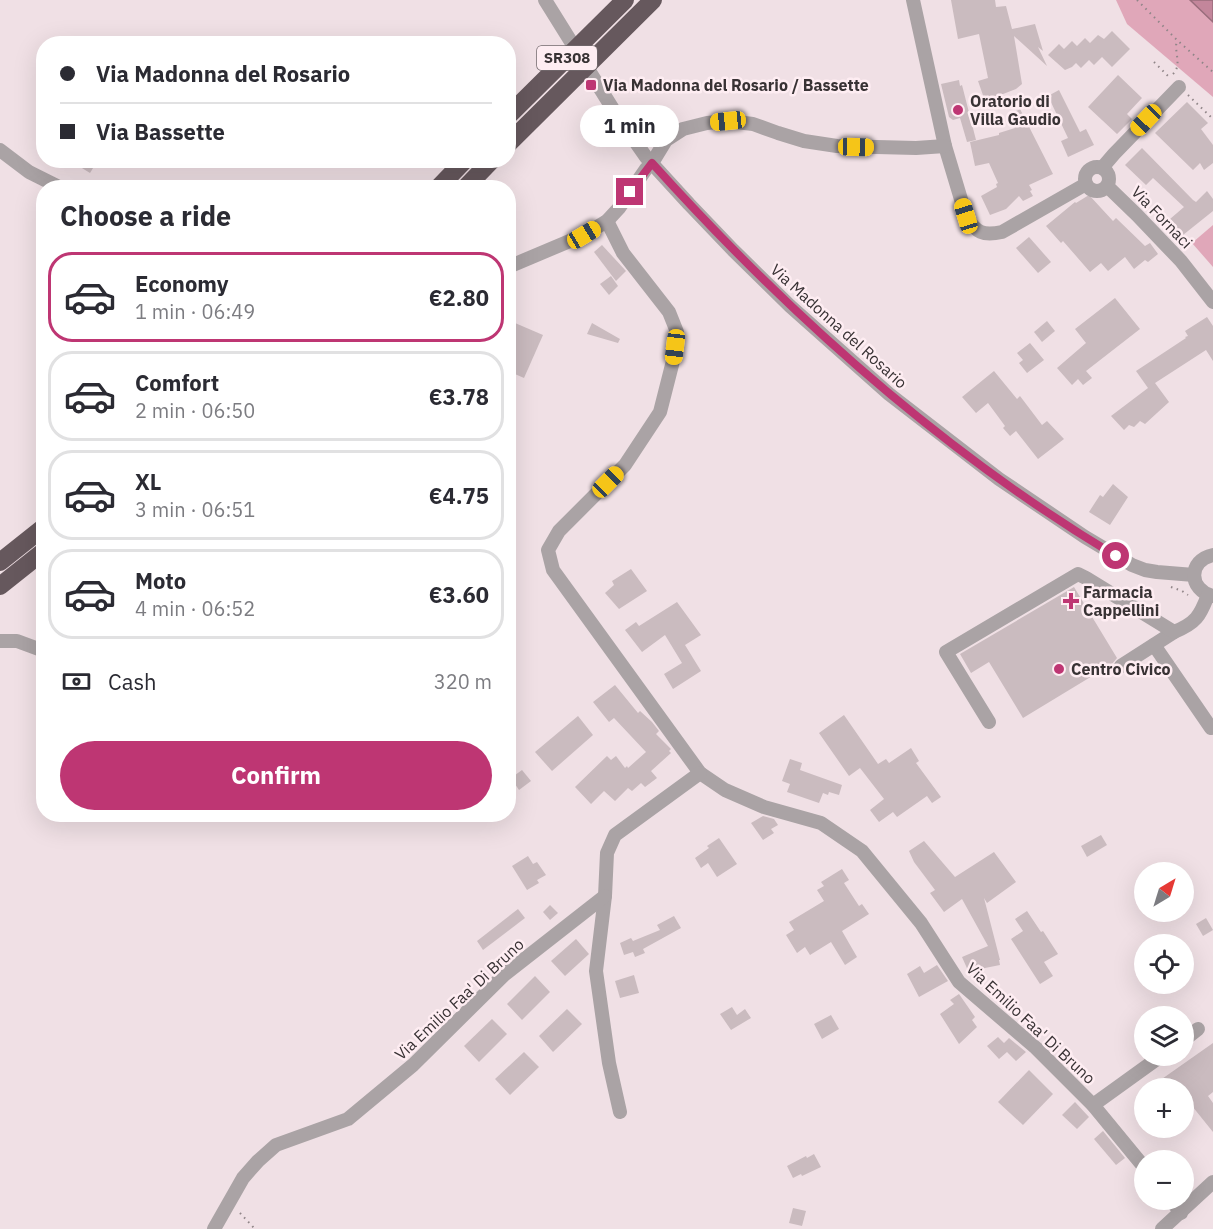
<!DOCTYPE html>
<meta charset="utf-8">
<style>
:root{--surface:#fff;--page:#f2f2f3;--text:#2b2b33;--muted:#7c7c81;--line:#e1e1e2;--accent:#be3673}
body{margin:0;font-family:"IBM Plex Sans",sans-serif;background:var(--page);color:var(--text);height:100vh;display:flex;flex-direction:column;font-size:22px;white-space:nowrap}
*{box-sizing:border-box;margin:0}
p{font-size:20px;color:var(--muted)}
.icon{flex:none;width:33px;height:33px;fill:none;stroke:currentColor;stroke-width:2;stroke-linecap:round;stroke-linejoin:round}
.map{position:relative;flex:1;overflow:hidden}
.sheet{position:absolute;left:36px;top:180px;width:480px;height:642px;display:flex;flex-direction:column;background:var(--surface);border-radius:24px;box-shadow:0 6px 24px #0002}
.sheet>*{flex:none}
.guide{position:absolute;left:36px;top:36px;width:480px;height:132px;border-radius:24px;box-shadow:0 6px 24px #0002;display:grid;align-content:center;height:132px;padding:0 24px;background:var(--surface)}
.needle{width:39px;rotate:38deg}
.fabs{position:absolute;left:1134px;top:862px;display:grid;gap:12px}
.fabs a{display:grid;place-items:center;width:60px;height:60px;border-radius:50%;background:var(--surface);box-shadow:0 6px 24px #0002;font-size:30px}
.end{position:absolute;width:27px;height:27px;margin:-14px;border:8px solid #be3673;background:#fff;box-shadow:0 0 0 3px #fff}
.from{border-radius:50%}
.bubble{position:absolute;height:42px;border-radius:21px;background:var(--surface);box-shadow:0 6px 24px #0002;font-size:20px;font-weight:800;line-height:42px;text-align:center}
.car{position:absolute;width:18px;height:36px;margin:-18px -9px;border-radius:8px;box-shadow:0 0 4px 2px #0007;background:linear-gradient(#f5c518 24%,#345 0 40%,#f5c518 0 76%,#345 0 86%,#f5c518 0)}
.guide b{display:flex;align-items:center;gap:21px;height:57px;font-size:22px}
.guide b+b{border-top:2px solid var(--line)}
.guide i{width:15px;height:15px;background:var(--text)}
ul{padding:0;list-style:none}
li{display:flex;align-items:center;gap:18px;height:90px;margin:0 12px 9px;padding:0 12px;border:3px solid var(--line);border-radius:24px}
li div{flex:1}
li b{display:block;font-size:22px}
li em{font-style:normal;font-weight:800}
li.current{border-color:var(--accent)}
li>.icon{width:54px;height:54px;stroke-width:1.5}
h2{padding:0 24px;font-size:27px;line-height:72px}
.pay{display:flex;align-items:center;gap:15px;height:66px;padding:0 24px;font-size:22px}
.pay p{margin-inline-start:auto}
.action{display:flex;gap:12px;margin-top:auto;padding:12px 24px}
.action a{flex:1;height:69px;border-radius:36px;background:var(--accent);color:#fff;font-size:24px;font-weight:800;line-height:69px;text-align:center}
.map>svg:first-child{display:block}
.green{fill:#e0a7b9}
.water{fill:#c3869b;stroke:#996d7c;stroke-width:1.5}
.building{fill:#cabbbf}
.lines{fill:none;stroke-linecap:round;stroke-linejoin:round}
.path{stroke:#908588;stroke-width:2;stroke-dasharray:1.5 4.5;stroke-linecap:butt}
.minor{stroke:#aaa3a5;stroke-width:14}
.highway{stroke:#66585d;stroke-width:18}
.route{stroke:#be3673;stroke-width:8}
.poi-dot{fill:#be3673;stroke:#feedf2;stroke-width:2}
.labels{text-anchor:middle;stroke-width:5;stroke-linejoin:round;paint-order:stroke}
.shield{fill:#feedf2;stroke:#736a6d;stroke-width:1.5}
.shield-label{font-size:15px;font-weight:bold;fill:#383234}
.poi-label{font-size:16px;font-weight:bold;fill:#383234;stroke:#feedf2;text-anchor:start}
.street-label{font-size:16px;fill:#383234;stroke:#feedf2}
</style>
<div class="map">
<svg width="1213" height="1229" viewBox="0 0 1213 1229">
<rect width="100%" height="100%" fill="#f0e0e5"/>
<g class="green">
<path d="M1116,0H1190L1213,21V97L1127,24Z"/>
<path d="M1213,225V267L1192,243Z"/>
</g>
<path class="water" d="M1190,0H1213V22Z"/>
<g class="building">
<path d="M951,0H995L996,7L1006,6L1012,29L1035,24L1043,51L1038,47L1047,66L1014,36L1022,84L1016,89L985,101L978,81L988,78L979,34L958,39Z"/>
<path d="M1112,31L1130,49L1112,67L1102,57L1094,65L1089,60L1081,68L1076,63L1072,67L1065,70L1048,55L1059,44L1064,49L1072,41L1077,46L1085,38L1090,43L1098,35L1104,39Z"/>
<path d="M1118,75L1142,98L1127,114L1132,119L1117,134L1088,107Z"/>
<path d="M959,80L960,86L962,85L976,140L967,142L960,118L953,120L949,117L941,84Z"/>
<path d="M1059,90L1080,132L1086,129L1094,145L1068,157L1061,141L1068,138L1048,96Z"/>
<path d="M1187,102L1208,123L1201,129L1213,145V163L1204,170L1200,163L1193,170L1155,133Z"/>
<path d="M1020,109L1053,174L1029,185L1032,190L1030,191L1033,196L1023,201L1019,196L1006,209L990,215L981,196L997,187L996,184L998,183L989,163L975,166L970,142L999,135V133L1015,128L1009,115Z"/>
<path d="M1142,148L1193,200L1196,202L1207,191L1213,199V211L1183,235L1170,219L1184,207L1153,178L1146,185L1125,165Z"/>
<path d="M69,160H98L90,173Z"/>
<path d="M1089,195L1113,221L1116,218L1145,246L1150,243L1158,254L1148,262L1145,260L1134,269L1125,257L1108,271L1101,263L1090,272L1063,241L1061,243L1046,226L1075,202L1076,203Z"/>
<path d="M1029,237L1051,262L1038,273L1016,248Z"/>
<path d="M602,245L626,271L616,281L594,252Z"/>
<path d="M611,276L618,286L609,295L600,284Z"/>
<path d="M1115,298L1140,329L1086,371L1092,378L1083,385L1078,379L1072,385L1057,368L1086,343L1075,329Z"/>
<path d="M1207,317L1213,326V361L1206,350L1155,383L1169,402L1145,424L1140,421L1134,427L1129,425L1124,430L1111,416L1148,388L1136,371L1186,338L1185,337L1188,336L1185,331Z"/>
<path d="M508,320L543,335L524,378L508,371Z"/>
<path d="M1047,321L1055,331L1042,342L1034,332Z"/>
<path d="M592,323L620,339L618,343L587,334Z"/>
<path d="M1030,343L1044,360L1027,373L1019,363L1023,360L1017,353Z"/>
<path d="M994,371L1017,399L1020,396L1042,425L1047,421L1064,439L1038,459L1016,431L1010,436L1003,428L1005,426L988,403L976,413L962,397Z"/>
<path d="M1113,484L1128,497L1110,525L1089,512L1100,495L1103,497Z"/>
<path d="M631,569L647,591L619,609L605,593L614,585L612,581Z"/>
<path d="M1074,587L1117,658L1112,664L1023,718L989,662L971,673L960,654Z"/>
<path d="M677,602L701,635L685,645L701,671L673,689L664,674L682,663L665,635L642,652L625,630L636,622L639,626Z"/>
<path d="M615,685L638,713L640,711L652,722L659,731L656,734L671,749L669,751L671,753L651,771L657,778L645,787L641,783L632,791L628,788L615,801L604,791L591,804L575,787L607,756L611,760L616,756L625,768L627,766L628,768L646,752L614,718L609,722L593,702Z"/>
<path d="M844,715L878,764L886,759L889,763L911,748L919,761L916,763L941,797L932,803L927,796L897,817L893,812L879,822L870,810L884,799L860,768L849,776L819,733Z"/>
<path d="M578,716L593,735L552,771L535,752Z"/>
<path d="M790,759L802,763L800,770L842,785L839,795L829,792L828,795L823,793L819,803L787,792L790,784L782,781Z"/>
<path d="M522,770L531,781L519,790L511,778Z"/>
<path d="M763,816L774,819L778,825L771,829L774,833L763,840L751,823Z"/>
<path d="M1101,835L1107,845L1087,857L1081,846Z"/>
<path d="M719,838L737,864L717,877L708,863L701,868L695,858L709,848L707,846Z"/>
<path d="M924,841L955,877L994,852L1016,882L987,903L984,898L1000,960H999L1000,965L985,968L970,975L962,957L988,946L962,899L944,912L930,893L935,890L914,862L909,851Z"/>
<path d="M528,856L533,864L537,862L546,875L537,880L539,883L527,890L512,866Z"/>
<path d="M842,869L849,880L844,883L859,906L862,904L869,914L842,931L857,957L845,965L831,942L810,955L805,947L797,953L786,935L794,930L789,922L824,901L817,890L824,886L821,882Z"/>
<path d="M550,905L558,913L550,920L543,912Z"/>
<path d="M518,909L525,918L483,950L477,941Z"/>
<path d="M1027,911L1041,932L1043,931L1058,954L1044,962L1053,976L1040,984L1011,939L1023,931L1015,919Z"/>
<path d="M674,916L681,928L643,949L645,953L635,957L633,952L624,955L620,943L631,938L633,941L660,930L657,925Z"/>
<path d="M1206,918L1213,930L1203,936L1196,924Z"/>
<path d="M576,939L589,954L565,976L551,961Z"/>
<path d="M937,965L948,981L919,997L907,974L920,966L924,973Z"/>
<path d="M634,975L639,993L620,998L615,981Z"/>
<path d="M535,976L550,992L522,1020L507,1004Z"/>
<path d="M959,994L975,1017L972,1020L977,1027L959,1044L940,1014L954,1004L950,1000Z"/>
<path d="M732,1007L737,1015L745,1009L751,1018L731,1030L720,1014Z"/>
<path d="M567,1009L582,1024L553,1052L539,1036Z"/>
<path d="M831,1015L839,1029L822,1039L814,1024Z"/>
<path d="M492,1019L507,1034L479,1062L464,1046Z"/>
<path d="M998,1037L1004,1043L1009,1038L1026,1052L1016,1061L1007,1052L999,1059L987,1046Z"/>
<path d="M1213,1043V1092L1208,1096L1213,1103V1132L1184,1096V1089H1165L1159,1081Z"/>
<path d="M524,1052L539,1067L510,1095L495,1079Z"/>
<path d="M1029,1070L1053,1094L1023,1125L998,1102Z"/>
<path d="M1075,1102L1089,1117L1077,1129L1062,1115Z"/>
<path d="M1103,1131L1125,1158L1116,1165L1094,1139Z"/>
<path d="M814,1154L821,1167L802,1176L801,1174L793,1178L787,1166L806,1156L807,1158Z"/>
<path d="M793,1208L806,1211L802,1226L789,1223Z"/>
</g>
<g class="lines">
<g class="path">
<path d="M1137,0L1178,41L1213,72"/>
<path d="M1154,62L1169,77"/>
<path d="M1173,74C1181,66 1176,56 1176,45L1178,41"/>
<path d="M1188,95L1213,119"/>
<path d="M1171,587L1182,591L1188,595"/>
<path d="M240,1213L255,1229"/>
</g>
<g class="minor">
<path d="M545,0L616,114L646,157L689,204L733,250L790,306L889,394L999,479L1085,537L1132,565L1145,570L1157,572L1194,575"/>
<path d="M913,0L945,146L966,216C976,233 983,236 1002,232L1086,184"/>
<path d="M0,150L29,172L61,188"/>
<circle cx="1097" cy="179" r="12"/>
<path d="M1102,168L1114,154L1179,87"/>
<path d="M1107,186L1137,215L1181,261L1213,302"/>
<path d="M607,221L623,253L669,312L677,332L673,361L660,412L625,465L559,531L548,550L553,570L700,773L725,790L764,807L821,823L862,851L921,923L959,982L1036,1048L1093,1105L1144,1167"/>
<path d="M508,267L584,235L607,221L619,208L646,169L652,163L666,140L683,129L707,123L728,121L753,124L778,133L804,141L837,146L916,148L945,146"/>
<path d="M1213,555C1188,560 1188,590 1213,596"/>
<path d="M0,641H17L44,651"/>
<path d="M1154,645L1211,728"/>
<path d="M1121,666L1174,632"/>
<path d="M989,722L946,652L1078,574L1086,578L1174,632C1196,623 1200,616 1208,595"/>
<path d="M1184,1040L1198,1029"/>
<path d="M1093,1105L1161,1056"/>
<path d="M620,1112L609,1063L596,971L605,896L607,853L615,835L700,773"/>
<path d="M1171,1200L1181,1213"/>
<path d="M214,1229L243,1178L258,1161L276,1145L348,1119L413,1065L504,975L605,896"/>
<path d="M1162,1229L1213,1182"/>
</g>
<g class="highway">
<path d="M508,116L625,0"/>
<path d="M508,144L653,0"/>
<path d="M438,188L465,160"/>
<path d="M465,188L492,160"/>
<path d="M0,562L44,527"/>
<path d="M0,586L44,551"/>
</g>
</g>
<g class="lines">
<path class="route" d="M630,192L652,163C788,314 941,451 1116,556"/>
</g>
<g class="poi-dot">
<rect x="585" y="79" width="12" height="12" rx="3"/>
<circle cx="958" cy="110" r="6"/>
<path d="M1068 592h6v6h6v6h-6v6h-6v-6h-6v-6h6z"/>
<circle cx="1059" cy="669" r="6"/>
</g>
<g class="labels">
<rect class="shield" x="537" y="46" width="60" height="24" rx="4.5"/>
<g class="shield-label">
<text x="567" y="63">SR308</text>
</g>
<g class="poi-label">
<text x="603" y="91">Via Madonna del Rosario / Bassette</text>
<text x="970" y="107">Oratorio di<tspan x="970" dy="18">Villa Gaudio</tspan></text>
<text x="1083" y="598">Farmacia<tspan x="1083" dy="18">Cappellini</tspan></text>
<text x="1071" y="675">Centro Civico</text>
</g>
<g class="street-label">
<text transform="translate(1162 217) rotate(46)" y="6">Via Fornaci</text>
<text transform="translate(839 326) rotate(42)" y="6">Via Madonna del Rosario</text>
<text transform="translate(459 999) rotate(-43)" y="6">Via Emilio Faa' Di Bruno</text>
<text transform="translate(1031 1023) rotate(43)" y="6">Via Emilio Faa' Di Bruno</text>
</g>
</g>
</svg>
<div class="fabs">
<a><svg class="needle" viewBox="-14 -14 28 28"><path d="M0-13l5 13h-10z" fill="#e53935"/><path d="M0 13l5-13h-10z" fill="#7c7c81"/></svg></a>
<a><svg class="icon" aria-label="locate" viewBox="0 0 24 24"><circle cx="12" cy="12" r="6"/><path d="M12 2v4M12 18v4M2 12h4M18 12h4"/></svg></a>
<a><svg class="icon" aria-label="layers" viewBox="0 0 24 24"><path d="M12 4l9 5-9 5-9-5zM3 14l9 5 9-5"/></svg></a>
<a>+</a>
<a>−</a>
</div>
<i class="end from" style="left:1116px;top:556px"></i>
<i class="end" style="left:630px;top:192px"></i>
<div class="bubble" style="left:580px;top:105px;width:99px">1 min</div>
<i class="car" style="left:1146px;top:120px;rotate:224deg"></i>
<i class="car" style="left:728px;top:121px;rotate:264deg"></i>
<i class="car" style="left:856px;top:147px;rotate:91deg"></i>
<i class="car" style="left:966px;top:216px;rotate:343deg"></i>
<i class="car" style="left:584px;top:235px;rotate:59deg"></i>
<i class="car" style="left:675px;top:347px;rotate:187deg"></i>
<i class="car" style="left:608px;top:482px;rotate:45deg"></i>
<div class="guide">
<b><i class="from"></i>Via Madonna del Rosario</b>
<b><i></i>Via Bassette</b>
</div>
<section class="sheet">
<h2>Choose a ride</h2>
<ul>
<li class="current"><svg class="icon" aria-label="car" viewBox="0 0 24 24"><path d="M5 17H2v-5l4-1 3-4h7l3 4 3 1v5h-3M9 17h6M6 11h13"/><circle cx="7" cy="17" r="2"/><circle cx="17" cy="17" r="2"/></svg><div><b>Economy</b><p>1 min · 06:49</p></div><em>€2.80</em></li>
<li><svg class="icon" aria-label="car" viewBox="0 0 24 24"><path d="M5 17H2v-5l4-1 3-4h7l3 4 3 1v5h-3M9 17h6M6 11h13"/><circle cx="7" cy="17" r="2"/><circle cx="17" cy="17" r="2"/></svg><div><b>Comfort</b><p>2 min · 06:50</p></div><em>€3.78</em></li>
<li><svg class="icon" aria-label="car" viewBox="0 0 24 24"><path d="M5 17H2v-5l4-1 3-4h7l3 4 3 1v5h-3M9 17h6M6 11h13"/><circle cx="7" cy="17" r="2"/><circle cx="17" cy="17" r="2"/></svg><div><b>XL</b><p>3 min · 06:51</p></div><em>€4.75</em></li>
<li><svg class="icon" aria-label="car" viewBox="0 0 24 24"><path d="M5 17H2v-5l4-1 3-4h7l3 4 3 1v5h-3M9 17h6M6 11h13"/><circle cx="7" cy="17" r="2"/><circle cx="17" cy="17" r="2"/></svg><div><b>Moto</b><p>4 min · 06:52</p></div><em>€3.60</em></li>
</ul>
<div class="pay"><svg class="icon" aria-label="cash" viewBox="0 0 24 24"><path d="M3 7h18v10H3z"/><circle cx="12" cy="12" r="2"/></svg>Cash<p>320 m</p></div>
<div class="action"><a>Confirm</a></div>
</section>
</div>
